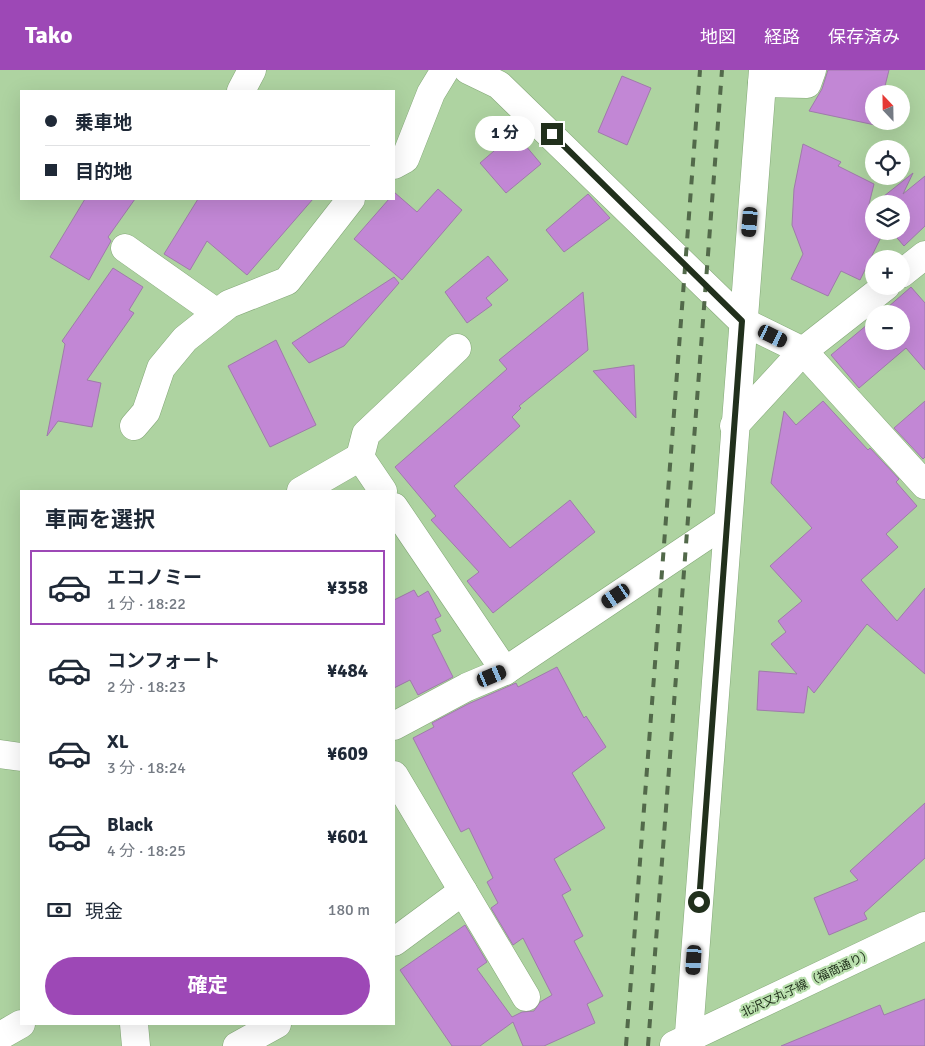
<!DOCTYPE html>
<html lang="ja">
<meta charset="utf-8">
<style>
:root{--surface:#fff;--page:#f2f2f3;--text:#1f2937;--muted:#747a83;--line:#e0e1e3;--accent:#9d48b6}
body{margin:0;font-family:Signika,"Noto Sans JP",sans-serif;background:var(--page);color:var(--text);height:100vh;display:flex;flex-direction:column;font-size:19px;white-space:nowrap}
*{box-sizing:border-box;margin:0}
p{font-size:16px;color:var(--muted)}
.icon{flex:none;width:28px;height:28px;fill:none;stroke:currentColor;stroke-width:2;stroke-linecap:round;stroke-linejoin:round}
.map{position:relative;flex:1;overflow:hidden}
.panel{position:absolute;left:20px;top:420px;width:375px;height:535px;display:flex;flex-direction:column;background:var(--surface);border-radius:0px;box-shadow:0 5px 20px #0002}
.panel>*{flex:none}
.banner{position:absolute;left:20px;top:20px;width:375px;height:110px;border-radius:0px;box-shadow:0 5px 20px #0002;display:grid;align-content:center;height:110px;padding:0 25px;background:var(--surface)}
.needle{width:32px;rotate:338deg}
.fabs{position:absolute;left:865px;top:15px;display:grid;gap:10px}
.fabs a{display:grid;place-items:center;width:45px;height:45px;border-radius:50%;background:var(--surface);box-shadow:0 5px 20px #0002;font-size:25px}
.end{position:absolute;width:22px;height:22px;margin:-11px;border:6px solid #21301c;background:#fff;box-shadow:0 0 0 2px #fff}
.from{border-radius:50%}
.bubble{position:absolute;height:35px;border-radius:18px;background:var(--surface);box-shadow:0 5px 20px #0002;font-size:16px;font-weight:700;line-height:35px;text-align:center}
.car{position:absolute;width:15px;height:30px;margin:-15px -8px;border-radius:6px;box-shadow:0 0 4px 1px #0007;background:linear-gradient(#222 24%,#8ab4d8 0 40%,#222 0 76%,#8ab4d8 0 86%,#222 0)}
.banner b{display:flex;align-items:center;gap:18px;height:48px;font-size:19px}
.banner b+b{border-top:1px solid var(--line)}
.banner i{width:12px;height:12px;background:var(--text)}
ul{padding:0;list-style:none}
li{display:flex;align-items:center;gap:15px;height:75px;margin:0 10px 8px;padding:0 15px;border:2px solid transparent;border-radius:0px}
li div{flex:1}
li b{display:block;font-size:19px}
li em{font-style:normal;font-weight:700}
li.active{border-color:var(--accent)}
li>.icon{width:45px;height:45px;stroke-width:1.5}
h2{padding:0 25px;font-size:22px;line-height:60px}
.pay{display:flex;align-items:center;gap:12px;height:55px;padding:0 25px;font-size:19px}
.pay p{margin-inline-start:auto}
.cta{display:flex;gap:10px;margin-top:auto;padding:10px 25px}
.cta a{flex:1;height:58px;border-radius:30px;background:var(--accent);color:#fff;font-size:20px;font-weight:700;line-height:58px;text-align:center}
header{display:flex;align-items:center;gap:30px;box-sizing:border-box;height:70px;padding:0 25px;background:var(--accent);color:#fff}
header strong{font-size:24px}
nav{display:flex;gap:28px;margin-inline-start:auto;font-size:18px}
.map>svg:first-child{display:block}
.building{fill:#c287d5;stroke:#9f7baa}
.lines{fill:none;stroke-linecap:round;stroke-linejoin:round}
.minor-casing{stroke:#84a878;stroke-width:29}
.minor{stroke:#fff;stroke-width:28}
.rail{stroke:#52694a;stroke-width:4;stroke-dasharray:9 9;stroke-linecap:butt}
.route{stroke:#21301c;stroke-width:6}
.labels{text-anchor:middle;stroke-width:4.5;stroke-linejoin:round;paint-order:stroke}
.street-label{font-size:12px;fill:#21301c;stroke:#bae0ae}
</style>
<header>
<strong>Tako</strong>
<nav><a>地図</a><a>経路</a><a>保存済み</a></nav>
</header>
<div class="map">
<svg width="925" height="976" viewBox="0 0 925 976">
<rect width="100%" height="100%" fill="#aed3a1"/>
<g class="building">
<path d="M828,0H889L883,24H874L875,55L809,41L822,19Z"/>
<path d="M622,6L651,18L627,75L598,62Z"/>
<path d="M515,63L541,94L506,123L480,93Z"/>
<path d="M803,74L841,92L838,96L874,114L868,138L874,134V161H884L860,210L841,201L828,226L791,209L803,184L792,155L794,119Z"/>
<path d="M913,103L903,124L925,106V156L904,176L891,161H901V134H874Z"/>
<path d="M438,119L462,140L402,210L354,169L389,129H394V122L417,142Z"/>
<path d="M588,124L610,148L564,182L546,160Z"/>
<path d="M85,129H135L108,167L111,171L89,210L50,187Z"/>
<path d="M198,129H313L247,205L207,171L190,200L164,184Z"/>
<path d="M488,186L508,210L486,228L492,235L467,253L445,222Z"/>
<path d="M113,198L143,217L129,240L134,243L87,310L101,313L92,357L58,351L47,366L65,274L62,271Z"/>
<path d="M394,207L399,213L344,276L309,293L292,273Z"/>
<path d="M911,217L925,233V300L906,278L859,318L831,285L874,249V271H901V244H880Z"/>
<path d="M583,222L588,280L519,336L521,338L512,347L520,356L454,416L510,478L570,430L595,462L493,543L467,511L479,502L431,450L436,446L395,397L507,299L499,290Z"/>
<path d="M276,270L316,355L270,377L228,296Z"/>
<path d="M634,295L636,348L593,301Z"/>
<path d="M823,331L868,380L870,378L899,409L896,412L917,436L886,464L898,477L861,510L897,551L925,518V604L867,554L814,623L808,616L804,643L757,640L759,601L797,604L771,574L786,562L778,551L802,531L770,496L812,458L771,413L784,341L796,355Z"/>
<path d="M925,331V387L923,389L894,358Z"/>
<path d="M414,520L418,527L428,521L441,546L435,549L441,561L432,565L453,607L418,625L410,610L394,618V530Z"/>
<path d="M557,597L584,648L586,646L606,677L572,703L605,758L554,789L571,820L562,825L583,866L574,871L603,926L587,934L595,953L544,976H523L513,952L480,976H452L400,900L465,855L487,892L477,899L512,947L522,942L534,941L540,932L552,925L523,868L513,875L491,838L498,833L487,812L493,808L469,758L461,762L413,668L434,657L432,653L468,634L516,613L518,617Z"/>
<path d="M925,733V788L864,843L867,849L829,865L814,828L858,810L850,801Z"/>
<path d="M925,929V976H781L880,935L884,945Z"/>
</g>
<g class="lines">
<g class="minor-casing">
<g id="minor">
<path d="M468,0L499,15L742,251L803,281L734,356"/>
<path d="M762,13L807,14L812,0"/>
<path d="M241,21L252,0"/>
<path d="M394,95L405,89L431,23L445,0"/>
<path d="M125,178L217,243"/>
<path d="M901,204L925,185"/>
<path d="M886,216L803,281L925,415"/>
<path d="M134,356L146,342L161,298L185,269L229,234L287,211L351,129"/>
<path d="M301,421L360,387"/>
<path d="M383,421L360,387L366,364L457,278"/>
<path d="M394,437L505,601"/>
<path d="M394,656L467,617L505,601L727,452"/>
<path d="M0,684L21,687"/>
<path d="M394,705L526,927"/>
<path d="M394,872L463,821"/>
<path d="M134,954L136,976"/>
<path d="M0,966L21,954"/>
<path d="M674,975L925,856"/>
<path d="M237,976L277,954"/>
<path d="M688,976L763,0"/>
</g>
</g>
<use href="#minor" class="minor"/>
<g class="rail">
<path d="M626,976L700,0"/>
<path d="M648,976L722,0"/>
</g>
</g>
<g class="lines">
<path class="route" d="M552,64L742,251L699,832"/>
</g>
<g class="labels">
<g class="street-label">
<text transform="translate(807 913) rotate(-25)" y="4">北沢又丸子線（福商通り）</text>
</g>
</g>
</svg>
<div class="fabs">
<a><svg class="needle" viewBox="-14 -14 28 28"><path d="M0-13l5 13h-10z" fill="#e53935"/><path d="M0 13l5-13h-10z" fill="#747a83"/></svg></a>
<a><svg class="icon" aria-label="locate" viewBox="0 0 24 24"><circle cx="12" cy="12" r="6"/><path d="M12 2v4M12 18v4M2 12h4M18 12h4"/></svg></a>
<a><svg class="icon" aria-label="layers" viewBox="0 0 24 24"><path d="M12 4l9 5-9 5-9-5zM3 14l9 5 9-5"/></svg></a>
<a>+</a>
<a>−</a>
</div>
<i class="end from" style="left:699px;top:832px"></i>
<i class="end" style="left:552px;top:64px"></i>
<div class="bubble" style="left:475px;top:46px;width:60px">1 分</div>
<i class="car" style="left:750px;top:152px;rotate:185deg"></i>
<i class="car" style="left:773px;top:266px;rotate:116deg"></i>
<i class="car" style="left:616px;top:526px;rotate:236deg"></i>
<i class="car" style="left:492px;top:606px;rotate:67deg"></i>
<i class="car" style="left:694px;top:890px;rotate:184deg"></i>
<div class="banner">
<b><i class="from"></i>乗車地</b>
<b><i></i>目的地</b>
</div>
<section class="panel">
<h2>車両を選択</h2>
<ul>
<li class="active"><svg class="icon" aria-label="car" viewBox="0 0 24 24"><path d="M5 17H2v-5l4-1 3-4h7l3 4 3 1v5h-3M9 17h6M6 11h13"/><circle cx="7" cy="17" r="2"/><circle cx="17" cy="17" r="2"/></svg><div><b>エコノミー</b><p>1 分 · 18:22</p></div><em>¥358</em></li>
<li><svg class="icon" aria-label="car" viewBox="0 0 24 24"><path d="M5 17H2v-5l4-1 3-4h7l3 4 3 1v5h-3M9 17h6M6 11h13"/><circle cx="7" cy="17" r="2"/><circle cx="17" cy="17" r="2"/></svg><div><b>コンフォート</b><p>2 分 · 18:23</p></div><em>¥484</em></li>
<li><svg class="icon" aria-label="car" viewBox="0 0 24 24"><path d="M5 17H2v-5l4-1 3-4h7l3 4 3 1v5h-3M9 17h6M6 11h13"/><circle cx="7" cy="17" r="2"/><circle cx="17" cy="17" r="2"/></svg><div><b>XL</b><p>3 分 · 18:24</p></div><em>¥609</em></li>
<li><svg class="icon" aria-label="car" viewBox="0 0 24 24"><path d="M5 17H2v-5l4-1 3-4h7l3 4 3 1v5h-3M9 17h6M6 11h13"/><circle cx="7" cy="17" r="2"/><circle cx="17" cy="17" r="2"/></svg><div><b>Black</b><p>4 分 · 18:25</p></div><em>¥601</em></li>
</ul>
<div class="pay"><svg class="icon" aria-label="cash" viewBox="0 0 24 24"><path d="M3 7h18v10H3z"/><circle cx="12" cy="12" r="2"/></svg>現金<p>180 m</p></div>
<div class="cta"><a>確定</a></div>
</section>
</div>
